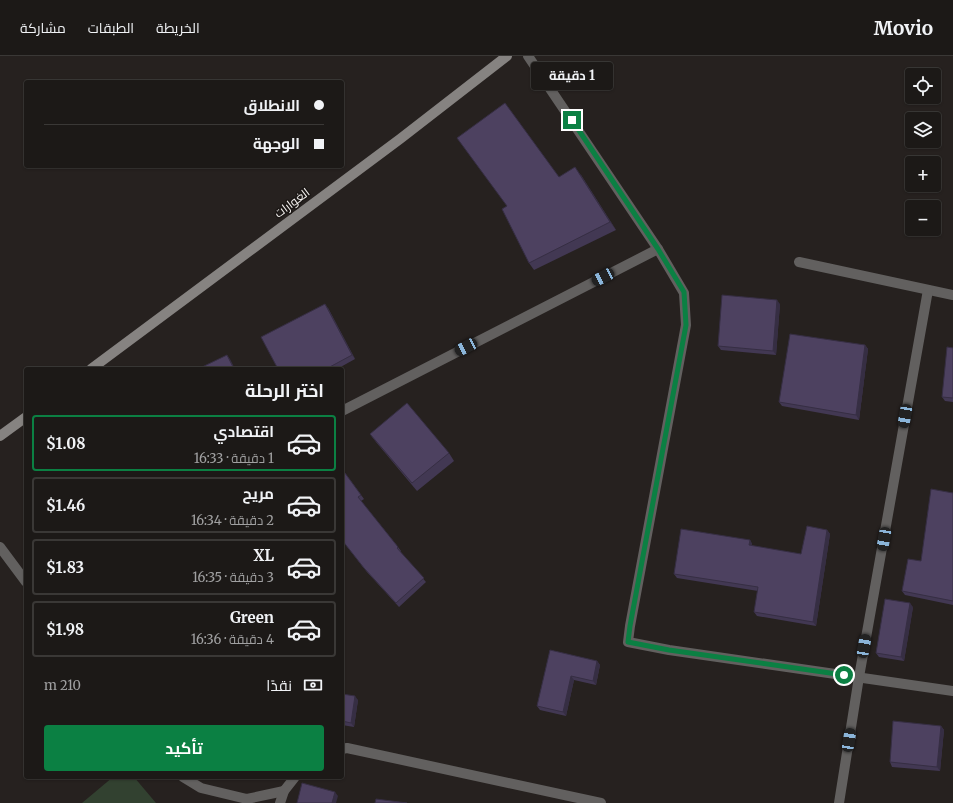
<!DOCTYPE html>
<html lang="ar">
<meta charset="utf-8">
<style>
:root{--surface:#1c1917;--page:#252220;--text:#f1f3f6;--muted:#a0a0a1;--line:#3a3836;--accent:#0b8043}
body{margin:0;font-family:Merriweather,Cairo,serif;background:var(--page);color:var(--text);direction:rtl;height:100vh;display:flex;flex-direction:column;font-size:15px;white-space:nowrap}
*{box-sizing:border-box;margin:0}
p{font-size:13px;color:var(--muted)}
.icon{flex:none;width:22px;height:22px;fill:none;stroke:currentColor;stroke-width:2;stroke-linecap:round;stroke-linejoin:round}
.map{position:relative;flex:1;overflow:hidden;direction:ltr}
.details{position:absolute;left:24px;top:311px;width:320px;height:412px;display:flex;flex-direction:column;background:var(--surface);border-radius:4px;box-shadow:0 1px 3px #0004,0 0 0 1px var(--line);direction:rtl}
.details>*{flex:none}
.banner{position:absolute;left:24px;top:24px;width:320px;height:88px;border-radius:4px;box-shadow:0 1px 3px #0004,0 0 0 1px var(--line);direction:rtl;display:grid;align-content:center;height:88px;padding:0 20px;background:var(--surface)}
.tools{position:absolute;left:905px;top:12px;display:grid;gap:8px}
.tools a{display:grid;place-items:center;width:36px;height:36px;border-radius:4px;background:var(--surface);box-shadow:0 1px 3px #0004,0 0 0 1px var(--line);font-size:20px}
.end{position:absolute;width:18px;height:18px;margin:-9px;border:5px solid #0b8043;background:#fff;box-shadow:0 0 0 2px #fff}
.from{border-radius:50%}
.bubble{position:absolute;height:28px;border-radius:4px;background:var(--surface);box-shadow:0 1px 3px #0004,0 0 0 1px var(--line);font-size:13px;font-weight:700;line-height:28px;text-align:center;direction:rtl}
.car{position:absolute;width:12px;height:24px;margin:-12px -6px;border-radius:5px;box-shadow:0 0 3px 1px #0007;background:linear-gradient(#222 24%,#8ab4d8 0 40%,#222 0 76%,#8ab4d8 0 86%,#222 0)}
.banner b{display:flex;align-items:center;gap:14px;height:38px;font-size:15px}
.banner b+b{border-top:1px solid var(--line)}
.banner i{width:10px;height:10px;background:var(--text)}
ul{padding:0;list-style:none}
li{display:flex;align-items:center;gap:12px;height:56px;margin:0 8px 6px;padding:0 12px;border:2px solid var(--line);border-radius:4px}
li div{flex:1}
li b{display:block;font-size:15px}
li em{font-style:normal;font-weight:700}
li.active{border-color:var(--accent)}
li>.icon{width:36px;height:36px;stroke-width:1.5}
h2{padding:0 20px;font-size:18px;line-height:48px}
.pay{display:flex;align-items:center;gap:10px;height:44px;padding:0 20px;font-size:15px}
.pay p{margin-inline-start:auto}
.cta{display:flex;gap:8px;margin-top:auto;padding:8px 20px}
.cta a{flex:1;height:46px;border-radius:4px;background:var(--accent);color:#fff;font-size:16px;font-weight:700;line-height:46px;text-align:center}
header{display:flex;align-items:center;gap:24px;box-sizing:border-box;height:56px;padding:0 20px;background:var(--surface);border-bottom:1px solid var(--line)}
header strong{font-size:19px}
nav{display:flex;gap:22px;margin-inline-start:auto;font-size:14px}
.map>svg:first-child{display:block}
.green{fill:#324130}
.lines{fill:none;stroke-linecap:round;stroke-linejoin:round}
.street{stroke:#62605f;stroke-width:10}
.secondary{stroke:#868381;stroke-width:10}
.wall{fill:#423853}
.shaded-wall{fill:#362e43}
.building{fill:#4d4160;stroke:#362e43}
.route{stroke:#0b8043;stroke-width:5}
.labels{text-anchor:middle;stroke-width:3;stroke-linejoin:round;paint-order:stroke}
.street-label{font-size:12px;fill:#f7f4f2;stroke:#1c1816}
</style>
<header>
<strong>Movio</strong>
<nav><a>الخريطة</a><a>الطبقات</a><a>مشاركة</a></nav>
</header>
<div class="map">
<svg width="953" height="747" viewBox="0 0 953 747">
<rect width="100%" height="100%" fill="#26211f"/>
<path class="green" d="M113,721H134L156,747H82Z"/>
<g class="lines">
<g class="street">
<path d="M528,0L658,193L684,237L686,269L630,570L628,586L669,594L953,635"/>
<path d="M799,206L953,239"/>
<path d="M342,355L658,193"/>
<path d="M0,491L26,526"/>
<path d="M342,693L347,692L601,747"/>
<path d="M183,721L201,732L247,743L284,735"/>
<path d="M280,747L284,735L295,721"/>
<path d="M839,747L859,621L928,234"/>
</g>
<g class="secondary">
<path d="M91,313L400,83L507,0"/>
<path d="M0,380L26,361"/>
</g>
</g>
<g class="wall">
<path d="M581,119L616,174L534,214L529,207L507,150L559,121Z"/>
<path d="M780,248L776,299L721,294L718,290Z"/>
<path d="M328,252L355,303L337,313H278Z"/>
<path d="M865,289L868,293L859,364L782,350L779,346Z"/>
<path d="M953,292V346L945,345L942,341Z"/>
<path d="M370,378L449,397L454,405L417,435L376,386Z"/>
<path d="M342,413L364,443L361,445L398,491L401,495L400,496L426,526L399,551L367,516L342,484Z"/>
<path d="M953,437V549L905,539L902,535L921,505Z"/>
<path d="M827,474L830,478L816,570L757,560L754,556L758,535L677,522L674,518L750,484L752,488V490L801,498Z"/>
<path d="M913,551L904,605L879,601L876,597Z"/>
<path d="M550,594L597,605L600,609L596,629L574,624L566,660L540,654L537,650Z"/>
<path d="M342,638L358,644L354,671L342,669Z"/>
<path d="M941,670L944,674L940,715L892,711L890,706Z"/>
</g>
<g class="shaded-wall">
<path d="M575,111L581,119L616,174L610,166Z"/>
<path d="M777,244L780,248L776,299L773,295Z"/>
<path d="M325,248L328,252L355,303L352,299Z"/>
<path d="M865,289L868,293L859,364L856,359Z"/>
<path d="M227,299L230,303L235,313H234Z"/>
<path d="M827,474L830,478L816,570L813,566Z"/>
<path d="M750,484L752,488L751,493L749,489Z"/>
<path d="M910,547L913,551L904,605L901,601Z"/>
<path d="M597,605L600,609L596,629L593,625Z"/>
<path d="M571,620L574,624L566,660L563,656Z"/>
<path d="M355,640L358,644L354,671L351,667Z"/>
<path d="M941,670L944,674L940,715L937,711Z"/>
<path d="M335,736L338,740L336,747H332Z"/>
</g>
<g class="building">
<path d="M505,47L559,121L575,111L610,166L529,207L502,153L507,150L457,82Z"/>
<path d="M722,239L777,244L773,295L718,290Z"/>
<path d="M325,248L352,299L326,313H278L261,281Z"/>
<path d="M790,278L865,289L856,359L779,346Z"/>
<path d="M947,291L953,292V342L942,341Z"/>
<path d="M227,299L234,313H198Z"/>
<path d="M407,347L449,397L412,427L370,378Z"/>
<path d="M342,413L361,439L358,441L398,491L397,492L424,522L396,547L364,512L342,484Z"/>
<path d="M931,433L953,437V545L902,535L908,503L921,505Z"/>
<path d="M807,470L827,474L813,566L754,556L758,531L674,518L681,473L750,484L749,489L801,498Z"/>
<path d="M885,543L910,547L901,601L876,597Z"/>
<path d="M550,594L597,605L593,625L571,620L563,656L537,650Z"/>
<path d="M342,638L355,640L351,667L342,665Z"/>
<path d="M893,665L941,670L937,711L890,706Z"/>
<path d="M302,727L335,736L332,747H297Z"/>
<path d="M376,743L407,747H375Z"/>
</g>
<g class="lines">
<path class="route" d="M572,64L658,193L684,236L686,269L630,570L628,586L669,594L844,619"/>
</g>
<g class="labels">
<g class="street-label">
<text transform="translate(292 147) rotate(-37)" y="4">الغوارات</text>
</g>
</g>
</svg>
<div class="tools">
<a><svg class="icon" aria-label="locate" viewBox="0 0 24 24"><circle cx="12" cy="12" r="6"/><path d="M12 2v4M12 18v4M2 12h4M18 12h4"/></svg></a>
<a><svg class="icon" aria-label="layers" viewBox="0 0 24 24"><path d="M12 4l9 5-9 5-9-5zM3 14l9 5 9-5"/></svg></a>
<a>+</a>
<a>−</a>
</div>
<i class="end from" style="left:844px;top:619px"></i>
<i class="end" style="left:572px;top:64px"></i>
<div class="bubble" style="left:531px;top:6px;width:82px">1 دقيقة</div>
<i class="car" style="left:603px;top:221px;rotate:243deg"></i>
<i class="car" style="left:466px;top:291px;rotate:243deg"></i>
<i class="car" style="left:905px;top:360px;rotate:190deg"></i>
<i class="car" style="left:884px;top:483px;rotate:190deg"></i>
<i class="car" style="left:864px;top:590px;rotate:10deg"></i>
<i class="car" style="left:849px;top:684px;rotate:9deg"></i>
<div class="banner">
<b><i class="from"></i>الانطلاق</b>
<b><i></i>الوجهة</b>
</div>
<section class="details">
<h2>اختر الرحلة</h2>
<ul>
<li class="active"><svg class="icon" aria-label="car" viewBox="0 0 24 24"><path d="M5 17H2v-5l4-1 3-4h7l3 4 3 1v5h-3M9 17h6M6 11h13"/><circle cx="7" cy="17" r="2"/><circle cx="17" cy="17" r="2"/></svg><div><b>اقتصادي</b><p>1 دقيقة · 16:33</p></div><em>$1.08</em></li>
<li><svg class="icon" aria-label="car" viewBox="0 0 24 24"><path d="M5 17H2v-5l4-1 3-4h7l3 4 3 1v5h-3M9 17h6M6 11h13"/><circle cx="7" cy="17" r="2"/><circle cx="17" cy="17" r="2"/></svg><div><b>مريح</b><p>2 دقيقة · 16:34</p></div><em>$1.46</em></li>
<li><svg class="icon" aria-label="car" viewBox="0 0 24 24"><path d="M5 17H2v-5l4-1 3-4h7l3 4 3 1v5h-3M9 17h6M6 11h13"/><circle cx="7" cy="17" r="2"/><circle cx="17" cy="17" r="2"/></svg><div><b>XL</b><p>3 دقيقة · 16:35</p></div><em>$1.83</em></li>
<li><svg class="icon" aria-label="car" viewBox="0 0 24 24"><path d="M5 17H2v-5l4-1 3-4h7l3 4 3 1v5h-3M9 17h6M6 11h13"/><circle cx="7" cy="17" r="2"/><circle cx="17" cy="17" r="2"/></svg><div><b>Green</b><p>4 دقيقة · 16:36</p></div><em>$1.98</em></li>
</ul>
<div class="pay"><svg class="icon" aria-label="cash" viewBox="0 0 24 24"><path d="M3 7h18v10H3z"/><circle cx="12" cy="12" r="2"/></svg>نقدًا<p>210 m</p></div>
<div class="cta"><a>تأكيد</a></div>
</section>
</div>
